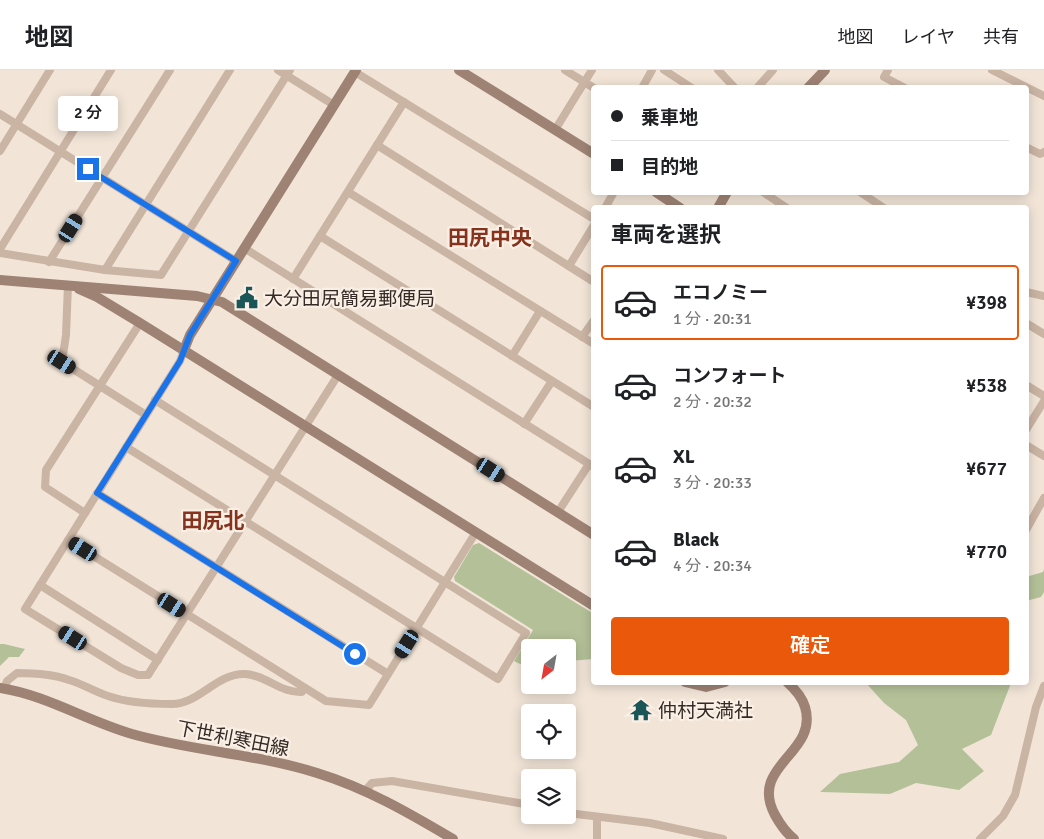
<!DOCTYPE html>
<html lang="ja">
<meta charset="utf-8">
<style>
:root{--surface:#fff;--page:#f6f6f6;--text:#202124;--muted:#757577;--line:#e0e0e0;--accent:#ea580c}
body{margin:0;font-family:Signika,"Noto Sans JP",sans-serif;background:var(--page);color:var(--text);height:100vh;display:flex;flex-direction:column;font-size:19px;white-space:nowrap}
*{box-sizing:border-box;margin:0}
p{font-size:16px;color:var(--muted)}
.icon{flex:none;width:28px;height:28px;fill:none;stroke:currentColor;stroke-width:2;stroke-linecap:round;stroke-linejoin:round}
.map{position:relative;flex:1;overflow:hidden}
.drawer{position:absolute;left:591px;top:135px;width:438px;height:480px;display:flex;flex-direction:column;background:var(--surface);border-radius:5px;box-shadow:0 2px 12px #0003}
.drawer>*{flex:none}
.top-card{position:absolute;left:591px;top:15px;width:438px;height:110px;border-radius:5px;box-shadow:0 2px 12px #0003;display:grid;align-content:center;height:110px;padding:0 20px;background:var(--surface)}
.needle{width:32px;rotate:211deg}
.tools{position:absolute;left:521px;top:569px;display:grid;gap:10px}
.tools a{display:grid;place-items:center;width:55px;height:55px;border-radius:5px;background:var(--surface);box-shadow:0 2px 12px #0003;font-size:25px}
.end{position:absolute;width:22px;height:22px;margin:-11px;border:6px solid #1a73e8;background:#fff;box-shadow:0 0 0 2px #fff}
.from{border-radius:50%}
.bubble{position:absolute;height:35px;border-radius:5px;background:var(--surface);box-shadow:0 2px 12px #0003;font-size:16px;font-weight:600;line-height:35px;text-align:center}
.car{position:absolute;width:15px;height:30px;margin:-15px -8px;border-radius:6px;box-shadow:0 0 4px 1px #0007;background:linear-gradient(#222 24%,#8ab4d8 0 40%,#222 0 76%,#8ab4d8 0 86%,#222 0)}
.top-card b{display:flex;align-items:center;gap:18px;height:48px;font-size:19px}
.top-card b+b{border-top:1px solid var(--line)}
.top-card i{width:12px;height:12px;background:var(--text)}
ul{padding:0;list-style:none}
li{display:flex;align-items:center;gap:15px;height:75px;margin:0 10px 8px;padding:0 10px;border:2px solid transparent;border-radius:5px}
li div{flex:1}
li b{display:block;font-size:19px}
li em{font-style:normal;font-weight:600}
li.current{border-color:var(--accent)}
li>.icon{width:45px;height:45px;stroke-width:1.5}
h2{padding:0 20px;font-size:22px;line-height:60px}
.primary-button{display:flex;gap:10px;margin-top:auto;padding:10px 20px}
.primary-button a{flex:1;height:58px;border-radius:5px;background:var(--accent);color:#fff;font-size:20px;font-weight:600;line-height:58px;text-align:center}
header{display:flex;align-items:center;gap:30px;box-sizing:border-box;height:70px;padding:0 25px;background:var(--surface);border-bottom:1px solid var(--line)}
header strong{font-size:24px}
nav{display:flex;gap:28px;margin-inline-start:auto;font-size:18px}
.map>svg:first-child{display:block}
.green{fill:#b4c198}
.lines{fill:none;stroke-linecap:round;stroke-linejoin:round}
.street{stroke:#cab4a4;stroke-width:8}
.secondary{stroke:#9e8375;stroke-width:10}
.route{stroke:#1a73e8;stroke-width:6}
.labels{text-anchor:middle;stroke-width:4.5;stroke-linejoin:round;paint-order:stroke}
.poi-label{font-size:19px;fill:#352a26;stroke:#faefe4;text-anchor:start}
.street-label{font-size:19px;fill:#352a26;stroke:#faefe4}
.quarter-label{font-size:21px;font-weight:bold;fill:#86321c;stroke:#faefe4}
</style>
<header>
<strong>地図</strong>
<nav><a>地図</a><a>レイヤ</a><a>共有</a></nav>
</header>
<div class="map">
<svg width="1044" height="769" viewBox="0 0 1044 769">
<rect width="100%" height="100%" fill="#f2e5d8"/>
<g class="green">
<path d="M479,473L594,544V589L568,591V578H530V593L520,594L514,591L533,560L455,511L454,507L473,475Z"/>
<path d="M1044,499V522L1041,527L1026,531V507L1043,502Z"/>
<path d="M0,574H4L25,579L19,587H9L0,596Z"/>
<path d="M866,613H1011L991,665L962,679L984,701L959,720L916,713L890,724L820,722L840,704L899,692L918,675L906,650L884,633Z"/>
</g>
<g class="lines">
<g class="street">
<path d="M278,0L334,35"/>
<path d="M565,0L594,18"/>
<path d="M664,0L692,18"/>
<path d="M718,0L735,18"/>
<path d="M888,0L884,7L905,18"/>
<path d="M992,0L1044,26"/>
<path d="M355,2L594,149"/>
<path d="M642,18L652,0"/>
<path d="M757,18L773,0"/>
<path d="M0,44L236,191"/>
<path d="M555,60L592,0"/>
<path d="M377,75L594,212"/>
<path d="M1026,77L1040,84L1044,82"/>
<path d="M0,81L50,0"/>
<path d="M348,122L594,274"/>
<path d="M763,122L787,138"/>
<path d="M860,122L884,138"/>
<path d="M605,138L614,122"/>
<path d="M320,166L594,337"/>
<path d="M244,178L594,397"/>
<path d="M0,179L111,0"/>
<path d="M0,183L105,200L161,205L290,0"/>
<path d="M49,192L170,0"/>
<path d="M569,196L594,155"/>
<path d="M105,200L230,0"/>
<path d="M293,209L404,32"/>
<path d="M68,215L66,265L62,292L146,345"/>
<path d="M1026,222L1044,226"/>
<path d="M1026,253L1044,264"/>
<path d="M582,267L594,250"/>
<path d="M184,280L180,291L25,539L121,598L138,605H148L338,305"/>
<path d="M512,286L540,241"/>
<path d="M1026,315L1044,326"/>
<path d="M524,354L552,311"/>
<path d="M1026,360L1044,331"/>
<path d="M1026,375L1044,386"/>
<path d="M126,377L498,609L526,563L155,330"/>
<path d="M97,423L388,604"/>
<path d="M558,442L589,394"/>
<path d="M85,443L45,417L46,400L140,253"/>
<path d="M1026,460L1044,428"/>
<path d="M68,470L326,631L369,635L476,462"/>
<path d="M40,515L158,590"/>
<path d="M4,619L7,611L17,603C34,603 53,604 69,610C83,614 95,622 108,626C128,633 151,634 172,634C199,634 217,603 245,604C266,605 280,623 302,622L304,618"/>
<path d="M365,721L372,713L392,711L530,735"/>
<path d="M568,743L650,753L723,769"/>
<path d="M597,769V748"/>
<path d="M980,769L1003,746L1015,725L1036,637L1044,616"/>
</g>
<g class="secondary">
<path d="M459,0L594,84"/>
<path d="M808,18L825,0"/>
<path d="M656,122L680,138"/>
<path d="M718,138L727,122"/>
<path d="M0,210L197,226L222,232L594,465"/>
<path d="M79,219L97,227L140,253L594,536"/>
<path d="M184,280L190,265L356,0"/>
<path d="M685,612L706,617L725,612"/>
<path d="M787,612C795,619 802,627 805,637C819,684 748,695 775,745C780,754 785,762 794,769"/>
<path d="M0,618C46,625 87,651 132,664C192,681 257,684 317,703C366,718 409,743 453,769"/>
</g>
</g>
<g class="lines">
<path class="route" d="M88,99L236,191L190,265L180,291L97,423L355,584"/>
</g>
<defs>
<g id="civic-bare" transform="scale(1.725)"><path d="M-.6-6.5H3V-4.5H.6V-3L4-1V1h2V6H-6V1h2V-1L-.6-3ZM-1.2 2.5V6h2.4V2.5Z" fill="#1a5558" stroke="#faefe4" stroke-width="2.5" paint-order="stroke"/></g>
<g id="temple-bare" transform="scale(1.725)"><path d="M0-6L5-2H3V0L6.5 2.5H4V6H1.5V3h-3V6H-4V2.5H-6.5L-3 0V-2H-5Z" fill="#1a5558" stroke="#faefe4" stroke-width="2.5" paint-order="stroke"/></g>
</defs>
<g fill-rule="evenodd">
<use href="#civic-bare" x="247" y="228"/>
<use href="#temple-bare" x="641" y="640"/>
</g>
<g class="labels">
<g class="poi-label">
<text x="264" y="235">大分田尻簡易郵便局</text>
<text x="658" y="647">仲村天満社</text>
</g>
<g class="street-label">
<text transform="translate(233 668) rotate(11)" y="7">下世利寒田線</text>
</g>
<g class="quarter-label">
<text x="490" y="175">田尻中央</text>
<text x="213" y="458">田尻北</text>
</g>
</g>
</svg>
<div class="tools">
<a><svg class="needle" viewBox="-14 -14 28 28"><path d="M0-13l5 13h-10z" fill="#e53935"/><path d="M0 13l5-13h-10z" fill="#757577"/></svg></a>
<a><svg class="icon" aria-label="locate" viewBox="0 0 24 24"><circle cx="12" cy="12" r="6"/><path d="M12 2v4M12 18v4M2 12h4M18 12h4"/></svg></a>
<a><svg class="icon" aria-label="layers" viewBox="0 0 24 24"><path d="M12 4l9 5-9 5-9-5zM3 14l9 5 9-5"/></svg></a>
</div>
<i class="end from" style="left:355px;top:584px"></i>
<i class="end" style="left:88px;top:99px"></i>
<div class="bubble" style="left:58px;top:26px;width:60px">2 分</div>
<i class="car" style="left:71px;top:158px;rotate:32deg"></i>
<i class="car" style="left:62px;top:292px;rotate:122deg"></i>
<i class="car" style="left:491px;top:400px;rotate:122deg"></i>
<i class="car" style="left:83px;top:479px;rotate:302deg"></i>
<i class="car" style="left:172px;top:535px;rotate:122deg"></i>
<i class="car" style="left:73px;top:568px;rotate:302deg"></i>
<i class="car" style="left:407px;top:574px;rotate:212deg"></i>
<div class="top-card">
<b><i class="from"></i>乗車地</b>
<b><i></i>目的地</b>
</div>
<section class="drawer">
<h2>車両を選択</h2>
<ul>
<li class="current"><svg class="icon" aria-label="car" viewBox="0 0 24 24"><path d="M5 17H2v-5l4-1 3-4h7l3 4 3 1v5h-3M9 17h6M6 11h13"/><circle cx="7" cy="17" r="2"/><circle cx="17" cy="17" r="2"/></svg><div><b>エコノミー</b><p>1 分 · 20:31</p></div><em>¥398</em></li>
<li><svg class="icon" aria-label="car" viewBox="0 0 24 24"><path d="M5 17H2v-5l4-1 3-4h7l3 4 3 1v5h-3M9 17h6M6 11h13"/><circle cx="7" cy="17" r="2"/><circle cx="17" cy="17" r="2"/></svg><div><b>コンフォート</b><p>2 分 · 20:32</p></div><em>¥538</em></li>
<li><svg class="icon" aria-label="car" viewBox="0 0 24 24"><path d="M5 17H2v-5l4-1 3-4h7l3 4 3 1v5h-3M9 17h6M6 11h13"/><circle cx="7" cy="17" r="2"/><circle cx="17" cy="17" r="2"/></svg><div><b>XL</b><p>3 分 · 20:33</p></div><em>¥677</em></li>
<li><svg class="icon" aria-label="car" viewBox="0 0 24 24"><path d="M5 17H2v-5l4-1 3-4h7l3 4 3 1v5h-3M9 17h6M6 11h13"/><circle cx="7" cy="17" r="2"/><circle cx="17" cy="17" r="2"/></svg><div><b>Black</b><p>4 分 · 20:34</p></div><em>¥770</em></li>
</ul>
<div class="primary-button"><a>確定</a></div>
</section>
</div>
